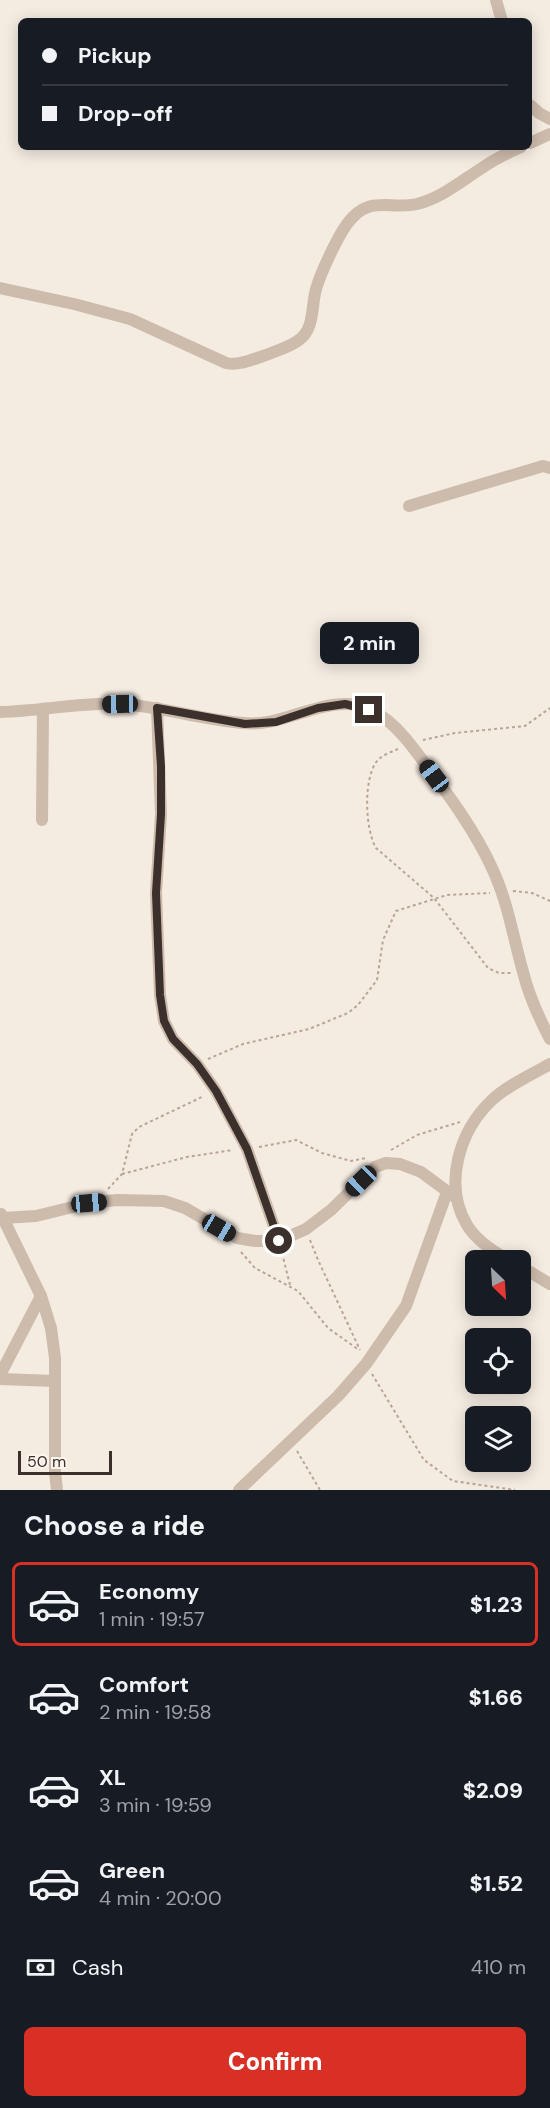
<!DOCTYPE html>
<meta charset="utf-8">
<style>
:root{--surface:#171b24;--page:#242831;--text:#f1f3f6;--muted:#9ea1a6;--line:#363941;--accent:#d93025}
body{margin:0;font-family:"DM Sans",sans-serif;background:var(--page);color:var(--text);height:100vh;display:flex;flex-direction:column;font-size:22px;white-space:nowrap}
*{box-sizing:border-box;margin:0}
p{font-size:20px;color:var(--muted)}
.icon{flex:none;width:33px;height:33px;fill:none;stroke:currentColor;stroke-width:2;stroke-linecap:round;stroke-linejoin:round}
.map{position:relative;height:1490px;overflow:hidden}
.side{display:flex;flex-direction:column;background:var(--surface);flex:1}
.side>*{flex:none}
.top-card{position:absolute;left:18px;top:18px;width:514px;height:132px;border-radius:9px;box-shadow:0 3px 15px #0003;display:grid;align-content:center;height:132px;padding:0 24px;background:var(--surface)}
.needle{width:39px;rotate:155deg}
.tools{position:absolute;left:465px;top:1250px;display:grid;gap:12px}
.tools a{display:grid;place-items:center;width:66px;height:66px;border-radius:9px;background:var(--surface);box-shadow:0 3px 15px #0003;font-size:30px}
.scale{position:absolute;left:18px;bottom:15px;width:94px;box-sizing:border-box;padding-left:6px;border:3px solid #3b302b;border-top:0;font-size:16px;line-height:21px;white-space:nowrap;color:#3b302b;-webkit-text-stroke:4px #fbf5ee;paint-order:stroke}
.end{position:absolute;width:27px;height:27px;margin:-14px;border:8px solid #3b302b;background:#fff;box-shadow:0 0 0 3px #fff}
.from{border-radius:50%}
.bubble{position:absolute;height:42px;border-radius:9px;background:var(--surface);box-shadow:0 3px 15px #0003;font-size:20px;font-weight:800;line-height:42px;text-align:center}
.car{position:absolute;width:18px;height:36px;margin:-18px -9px;border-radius:8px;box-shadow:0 0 4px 2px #0007;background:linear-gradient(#222 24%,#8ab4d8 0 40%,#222 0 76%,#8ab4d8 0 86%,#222 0)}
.top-card b{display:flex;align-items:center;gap:21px;height:57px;font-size:22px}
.top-card b+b{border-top:2px solid var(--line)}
.top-card i{width:15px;height:15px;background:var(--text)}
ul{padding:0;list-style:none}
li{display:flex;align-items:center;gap:18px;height:84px;margin:0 12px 9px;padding:0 12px;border:3px solid transparent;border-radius:9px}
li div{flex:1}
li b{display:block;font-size:22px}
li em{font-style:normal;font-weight:800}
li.current{border-color:var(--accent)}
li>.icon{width:54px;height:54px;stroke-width:1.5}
h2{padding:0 24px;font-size:27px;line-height:72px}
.pay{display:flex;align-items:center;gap:15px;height:66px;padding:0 24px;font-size:22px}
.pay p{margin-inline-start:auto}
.primary-button{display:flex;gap:12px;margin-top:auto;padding:12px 24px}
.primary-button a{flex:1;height:69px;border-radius:9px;background:var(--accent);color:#fff;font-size:24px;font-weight:800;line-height:69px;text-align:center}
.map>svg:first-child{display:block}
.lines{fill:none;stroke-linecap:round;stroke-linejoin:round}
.path{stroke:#b9a596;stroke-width:2;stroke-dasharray:3 3;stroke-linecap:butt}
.minor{stroke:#cdbbac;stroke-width:12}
.route{stroke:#3b302b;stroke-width:8}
</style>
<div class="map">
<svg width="550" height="1490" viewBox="0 0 550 1490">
<rect width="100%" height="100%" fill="#f4ebe1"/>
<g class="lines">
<g class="path">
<path d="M423,740L455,733L525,726L550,708"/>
<path d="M398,749C391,752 382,755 377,761C363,779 365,829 376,848L434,898L488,968L499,973H511"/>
<path d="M513,891L532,893L550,901"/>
<path d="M208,1059L243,1044L309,1029L348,1013L358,1005L377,980L383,940L396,911L447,895L490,893"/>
<path d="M259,1147L296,1140L322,1153L351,1161L366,1158"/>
<path d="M391,1150L417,1135L460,1122"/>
<path d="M122,1174L187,1157L233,1150"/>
<path d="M108,1189L122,1174L132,1134L139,1127L204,1096"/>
<path d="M310,1240L318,1260L360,1350"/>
<path d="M241,1252L255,1268L298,1291L328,1328L359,1350"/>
<path d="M282,1253L290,1285"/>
<path d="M372,1374L424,1460L453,1481L515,1490"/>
<path d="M297,1451L320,1490"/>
</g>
<g class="minor">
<path d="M496,0L502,21"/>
<path d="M530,105L539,113L550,119"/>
<path d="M530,143L550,134"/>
<path d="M0,288L74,304L130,319L226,363C240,366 253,359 266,355C276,351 290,347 299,340C315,328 311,307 316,289C321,272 337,238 347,224C369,194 389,210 417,204C442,198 464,179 485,166C496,158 508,153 521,147"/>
<path d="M409,506L543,466L550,468"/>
<path d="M157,708L161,814L156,893L160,995L164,1021L173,1039L197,1064L216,1091L247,1149L279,1241"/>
<path d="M0,712C41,711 82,702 122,704C163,707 203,720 243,723C279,727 310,704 346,704C359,704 377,712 387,720C403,733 414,749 426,765C450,797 475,831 492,868C508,902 513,937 523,972C529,996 539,1018 550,1039"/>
<path d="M42,820L43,710"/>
<path d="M1,1214L41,1296L51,1328L55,1358V1472L57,1490"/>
<path d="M3,1218L36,1216L89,1203L117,1200L164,1201L185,1208L237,1238L255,1241H279L306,1229L331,1210L375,1167L386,1163L400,1164L421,1172L455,1197"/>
<path d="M509,1260C494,1252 476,1240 467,1225C443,1185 459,1131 492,1100C508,1085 531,1075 550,1064"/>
<path d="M520,1266L550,1284"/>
<path d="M0,1375L41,1296"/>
<path d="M0,1379L55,1381"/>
<path d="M239,1490L338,1396L366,1364L406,1306L447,1192"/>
</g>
</g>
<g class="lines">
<path class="route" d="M279,1241L247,1149L216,1091L197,1064L173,1039L164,1021L160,995L156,893L161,814V766L157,708L245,724L276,722L318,708L345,704L369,710"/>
</g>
</svg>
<div class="tools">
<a><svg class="needle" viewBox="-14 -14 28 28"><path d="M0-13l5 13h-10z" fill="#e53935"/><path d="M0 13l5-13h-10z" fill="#9ea1a6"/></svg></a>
<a><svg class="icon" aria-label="locate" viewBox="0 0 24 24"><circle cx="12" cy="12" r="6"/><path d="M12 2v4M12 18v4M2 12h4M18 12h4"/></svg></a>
<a><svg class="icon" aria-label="layers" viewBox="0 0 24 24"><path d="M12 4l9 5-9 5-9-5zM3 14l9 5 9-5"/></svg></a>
</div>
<div class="scale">50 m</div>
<i class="end from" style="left:279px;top:1241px"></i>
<i class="end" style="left:369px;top:710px"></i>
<div class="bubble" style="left:320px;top:622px;width:99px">2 min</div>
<i class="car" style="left:120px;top:704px;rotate:269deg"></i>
<i class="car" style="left:434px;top:776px;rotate:323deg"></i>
<i class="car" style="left:361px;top:1181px;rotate:226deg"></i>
<i class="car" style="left:89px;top:1203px;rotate:85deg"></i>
<i class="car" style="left:219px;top:1228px;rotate:120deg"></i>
<div class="top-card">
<b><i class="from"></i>Pickup</b>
<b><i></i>Drop-off</b>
</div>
</div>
<section class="side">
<h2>Choose a ride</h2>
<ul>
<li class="current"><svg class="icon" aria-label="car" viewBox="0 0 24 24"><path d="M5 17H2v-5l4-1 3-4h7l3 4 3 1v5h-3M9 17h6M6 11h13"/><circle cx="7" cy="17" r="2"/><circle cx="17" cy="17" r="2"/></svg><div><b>Economy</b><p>1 min · 19:57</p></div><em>$1.23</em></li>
<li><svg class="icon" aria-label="car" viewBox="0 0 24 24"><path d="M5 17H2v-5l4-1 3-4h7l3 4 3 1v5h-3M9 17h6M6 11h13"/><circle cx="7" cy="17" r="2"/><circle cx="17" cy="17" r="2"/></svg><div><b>Comfort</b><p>2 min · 19:58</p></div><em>$1.66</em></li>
<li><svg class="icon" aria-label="car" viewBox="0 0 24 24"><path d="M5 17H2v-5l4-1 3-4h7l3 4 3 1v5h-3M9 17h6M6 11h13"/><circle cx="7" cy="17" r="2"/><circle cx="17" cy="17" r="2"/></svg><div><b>XL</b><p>3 min · 19:59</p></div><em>$2.09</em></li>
<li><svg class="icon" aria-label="car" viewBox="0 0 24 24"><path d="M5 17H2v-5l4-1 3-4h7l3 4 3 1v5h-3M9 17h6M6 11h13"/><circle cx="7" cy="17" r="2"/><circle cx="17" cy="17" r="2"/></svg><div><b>Green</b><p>4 min · 20:00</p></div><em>$1.52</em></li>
</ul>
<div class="pay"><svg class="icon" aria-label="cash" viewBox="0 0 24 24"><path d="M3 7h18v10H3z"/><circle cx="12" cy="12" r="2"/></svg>Cash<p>410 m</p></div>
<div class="primary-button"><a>Confirm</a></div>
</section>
